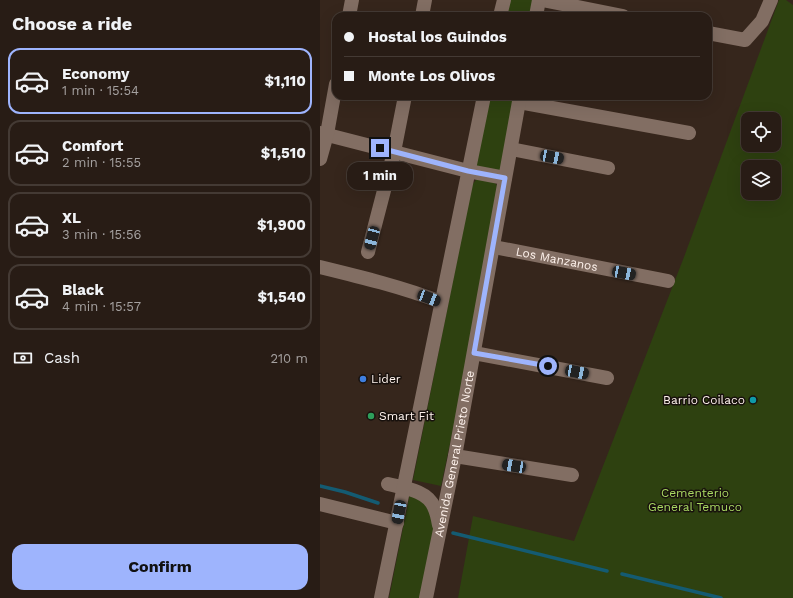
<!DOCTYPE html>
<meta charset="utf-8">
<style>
:root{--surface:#281c15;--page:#30251e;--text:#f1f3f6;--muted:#a5a1a0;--line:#443a34;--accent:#9eb4fd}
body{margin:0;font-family:"Work Sans",sans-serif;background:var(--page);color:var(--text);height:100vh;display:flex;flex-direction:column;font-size:15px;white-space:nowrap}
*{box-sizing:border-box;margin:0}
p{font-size:13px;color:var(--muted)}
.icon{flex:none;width:22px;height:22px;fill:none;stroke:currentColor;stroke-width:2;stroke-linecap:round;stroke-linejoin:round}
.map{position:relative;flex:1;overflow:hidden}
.side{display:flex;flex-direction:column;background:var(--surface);width:320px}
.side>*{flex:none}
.banner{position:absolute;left:12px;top:12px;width:380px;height:88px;border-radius:12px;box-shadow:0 4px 16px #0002,0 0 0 1px var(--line);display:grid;align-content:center;height:88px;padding:0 12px;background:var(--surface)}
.fabs{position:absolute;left:421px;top:112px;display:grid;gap:8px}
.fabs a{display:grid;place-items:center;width:40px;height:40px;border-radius:8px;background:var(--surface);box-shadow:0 4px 16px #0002,0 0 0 1px var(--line);font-size:20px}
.end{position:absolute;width:18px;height:18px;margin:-9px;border:5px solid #9eb4fd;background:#111;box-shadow:0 0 0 2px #111}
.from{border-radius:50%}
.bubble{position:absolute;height:28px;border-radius:12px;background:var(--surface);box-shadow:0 4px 16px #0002,0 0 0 1px var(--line);font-size:13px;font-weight:700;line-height:28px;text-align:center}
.car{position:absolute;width:12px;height:24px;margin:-12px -6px;border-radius:5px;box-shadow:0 0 3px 1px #0007;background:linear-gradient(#222 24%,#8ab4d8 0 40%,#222 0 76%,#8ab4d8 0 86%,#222 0)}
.banner b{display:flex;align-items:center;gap:14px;height:38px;font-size:15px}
.banner b+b{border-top:1px solid var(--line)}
.banner i{width:10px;height:10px;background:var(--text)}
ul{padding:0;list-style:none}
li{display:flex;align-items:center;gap:12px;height:66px;margin:0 8px 6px;padding:0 4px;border:2px solid var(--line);border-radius:12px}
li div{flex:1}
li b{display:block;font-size:15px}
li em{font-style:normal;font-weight:700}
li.active{border-color:var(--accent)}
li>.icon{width:36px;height:36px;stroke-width:1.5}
h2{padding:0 12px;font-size:18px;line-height:48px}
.pay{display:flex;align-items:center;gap:10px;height:44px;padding:0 12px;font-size:15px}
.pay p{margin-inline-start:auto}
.button{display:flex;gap:8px;margin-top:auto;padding:8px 12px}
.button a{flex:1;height:46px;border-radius:12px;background:var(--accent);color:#111;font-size:16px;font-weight:700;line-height:46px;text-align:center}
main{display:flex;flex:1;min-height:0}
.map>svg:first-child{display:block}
.green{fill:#2e4110;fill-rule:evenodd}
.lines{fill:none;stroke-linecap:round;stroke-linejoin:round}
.stream{stroke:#145b72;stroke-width:3.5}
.minor{stroke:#826e63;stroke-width:14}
.route{stroke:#9eb4fd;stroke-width:5}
.shop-dot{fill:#3f7fe0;stroke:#18110d;stroke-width:1.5}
.culture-dot{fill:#0f9aa8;stroke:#18110d;stroke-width:1.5}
.leisure-dot{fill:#2e9e5b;stroke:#18110d;stroke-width:1.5}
.labels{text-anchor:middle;stroke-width:3;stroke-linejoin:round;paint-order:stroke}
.street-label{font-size:12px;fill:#fef2ec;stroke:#18110d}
.poi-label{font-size:12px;fill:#fef2ec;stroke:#18110d;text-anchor:start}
.park-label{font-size:12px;fill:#a9d962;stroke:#18110d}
</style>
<main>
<section class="side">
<h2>Choose a ride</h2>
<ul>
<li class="active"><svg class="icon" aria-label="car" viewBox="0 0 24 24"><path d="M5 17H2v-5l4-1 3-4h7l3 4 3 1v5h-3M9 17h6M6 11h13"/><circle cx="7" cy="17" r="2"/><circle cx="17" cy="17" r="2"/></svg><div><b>Economy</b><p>1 min · 15:54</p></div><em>$1,110</em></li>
<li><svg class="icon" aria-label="car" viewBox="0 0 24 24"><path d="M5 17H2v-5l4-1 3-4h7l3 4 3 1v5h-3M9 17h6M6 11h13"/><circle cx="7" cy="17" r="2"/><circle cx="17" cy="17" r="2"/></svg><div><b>Comfort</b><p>2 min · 15:55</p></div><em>$1,510</em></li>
<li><svg class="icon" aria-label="car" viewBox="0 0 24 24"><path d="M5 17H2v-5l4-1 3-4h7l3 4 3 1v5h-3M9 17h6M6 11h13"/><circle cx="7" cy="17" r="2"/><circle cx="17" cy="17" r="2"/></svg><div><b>XL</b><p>3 min · 15:56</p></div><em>$1,900</em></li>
<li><svg class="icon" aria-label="car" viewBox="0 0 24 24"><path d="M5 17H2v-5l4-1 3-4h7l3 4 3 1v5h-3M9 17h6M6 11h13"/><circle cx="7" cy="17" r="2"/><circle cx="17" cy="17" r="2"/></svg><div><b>Black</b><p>4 min · 15:57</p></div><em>$1,540</em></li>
</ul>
<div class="pay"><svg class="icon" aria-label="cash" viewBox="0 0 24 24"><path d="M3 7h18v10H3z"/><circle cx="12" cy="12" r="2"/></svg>Cash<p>210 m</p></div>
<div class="button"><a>Confirm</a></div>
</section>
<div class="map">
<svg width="473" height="598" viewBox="0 0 473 598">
<rect width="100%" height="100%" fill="#36261c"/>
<g class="green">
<path d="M187,0H216L213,16H184Z"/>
<path d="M459,0H466L473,5V598H138L153,516L254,541L364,257ZM428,119H454V145H428ZM428,167H454V193H428Z"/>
<path d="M167,96H197L182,174L152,168Z"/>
<path d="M167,178L176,184L180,191L153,335L121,486L93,480L152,185L156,180Z"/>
<path d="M90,493L102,498L116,522L101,598H69Z"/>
</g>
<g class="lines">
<g class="stream">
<path d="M0,486L25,492L58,503"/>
<path d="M133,533L287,571"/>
<path d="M302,574L401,598"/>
</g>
<g class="minor">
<path d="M222,0L303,16"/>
<path d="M29,16L32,0"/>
<path d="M102,16L105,0"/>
<path d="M180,16L184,0"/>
<path d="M216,16L219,0"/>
<path d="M388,33L425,40L442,21L451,0"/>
<path d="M199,102L369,133"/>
<path d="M0,133L148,171L185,178"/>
<path d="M191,149L288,168"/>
<path d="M0,159L7,134L16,84"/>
<path id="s1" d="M174,247L348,281"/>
<path d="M48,252L74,152L85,96"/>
<path d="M0,267C41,277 82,287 121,302"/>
<path d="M154,353L287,378"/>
<path d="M135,456L252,475"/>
<path d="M68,484C84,488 107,490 114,507C117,513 118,519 119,525"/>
<path d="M0,504L77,523"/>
<path d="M61,598L164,96"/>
<path id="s2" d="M106,598L135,456L200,96"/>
</g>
</g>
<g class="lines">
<path class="route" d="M60,148L148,171L185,178L154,353L228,366"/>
</g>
<circle class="shop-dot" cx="43" cy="379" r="4"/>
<circle class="culture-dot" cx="433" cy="400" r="4"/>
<circle class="leisure-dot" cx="51" cy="416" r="4"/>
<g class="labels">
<g class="street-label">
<text dy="4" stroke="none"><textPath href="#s1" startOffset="64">Los Manzanos</textPath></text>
<text dy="4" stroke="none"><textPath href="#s2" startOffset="147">Avenida General Prieto Norte</textPath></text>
</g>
<g class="poi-label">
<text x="51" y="383">Lider</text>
<text x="425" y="404" text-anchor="end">Barrio Coilaco</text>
<text x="59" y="420">Smart Fit</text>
</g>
<g class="park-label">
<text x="375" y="497">Cementerio<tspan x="375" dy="14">General Temuco</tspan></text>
</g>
</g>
</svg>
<div class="fabs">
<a><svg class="icon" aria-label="locate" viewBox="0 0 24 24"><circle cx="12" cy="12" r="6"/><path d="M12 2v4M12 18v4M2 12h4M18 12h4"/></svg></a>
<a><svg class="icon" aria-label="layers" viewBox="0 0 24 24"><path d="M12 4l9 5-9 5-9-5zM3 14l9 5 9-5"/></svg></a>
</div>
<i class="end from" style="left:228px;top:366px"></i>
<i class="end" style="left:60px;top:148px"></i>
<div class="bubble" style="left:27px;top:162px;width:66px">1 min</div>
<i class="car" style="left:232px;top:157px;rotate:101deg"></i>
<i class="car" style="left:52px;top:238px;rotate:195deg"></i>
<i class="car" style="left:304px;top:273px;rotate:101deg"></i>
<i class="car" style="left:109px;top:298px;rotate:111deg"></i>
<i class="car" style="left:257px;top:372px;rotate:101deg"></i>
<i class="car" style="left:194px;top:466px;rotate:280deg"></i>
<i class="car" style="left:79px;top:512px;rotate:191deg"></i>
<div class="banner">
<b><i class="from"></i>Hostal los Guindos</b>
<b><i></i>Monte Los Olivos</b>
</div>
</div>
</main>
